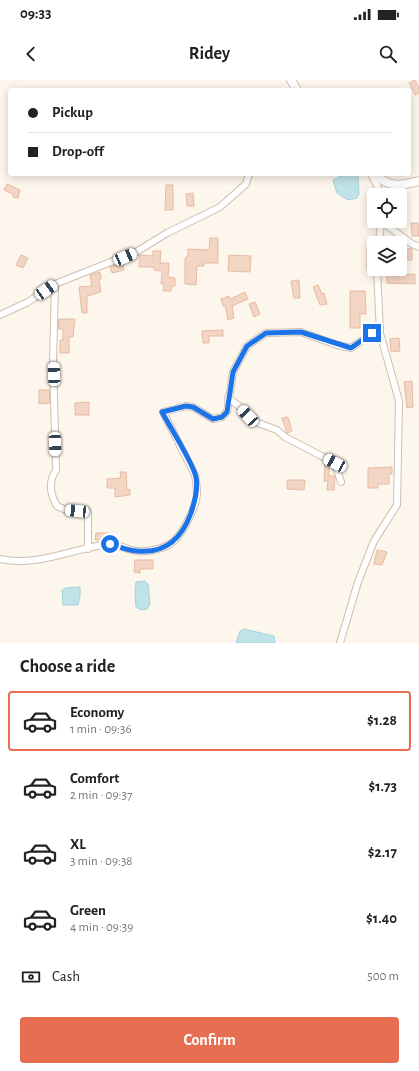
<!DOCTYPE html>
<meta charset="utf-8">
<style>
:root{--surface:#fff;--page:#f6f6f6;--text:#222;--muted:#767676;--line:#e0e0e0;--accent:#e76f51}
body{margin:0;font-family:"Alegreya Sans",sans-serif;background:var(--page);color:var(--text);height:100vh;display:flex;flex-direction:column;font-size:15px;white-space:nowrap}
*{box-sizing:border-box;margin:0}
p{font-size:13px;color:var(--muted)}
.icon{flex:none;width:22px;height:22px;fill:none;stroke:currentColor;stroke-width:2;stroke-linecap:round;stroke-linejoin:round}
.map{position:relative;height:563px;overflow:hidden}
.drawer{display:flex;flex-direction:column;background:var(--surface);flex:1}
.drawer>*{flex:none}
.guide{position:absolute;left:8px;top:8px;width:403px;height:88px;border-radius:4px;box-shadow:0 2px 10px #0003;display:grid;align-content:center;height:88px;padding:0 20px;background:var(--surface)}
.tools{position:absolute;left:367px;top:108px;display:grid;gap:8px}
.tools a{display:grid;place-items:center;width:40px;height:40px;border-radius:4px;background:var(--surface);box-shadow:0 2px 10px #0003;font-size:20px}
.end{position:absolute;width:18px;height:18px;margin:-9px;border:5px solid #1a73e8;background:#fff;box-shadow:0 0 0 2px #fff}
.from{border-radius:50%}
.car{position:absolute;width:12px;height:24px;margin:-12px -6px;border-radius:5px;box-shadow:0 0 3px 1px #0007;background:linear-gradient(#fff 24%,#345 0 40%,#fff 0 76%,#345 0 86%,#fff 0)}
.guide b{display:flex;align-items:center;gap:14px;height:38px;font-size:15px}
.guide b+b{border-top:1px solid var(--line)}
.guide i{width:10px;height:10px;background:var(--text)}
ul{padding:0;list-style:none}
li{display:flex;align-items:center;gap:12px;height:60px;margin:0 8px 6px;padding:0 12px;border:2px solid transparent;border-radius:4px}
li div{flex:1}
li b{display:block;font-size:15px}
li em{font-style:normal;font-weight:600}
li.on{border-color:var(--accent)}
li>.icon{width:36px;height:36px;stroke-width:1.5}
h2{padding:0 20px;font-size:18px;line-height:48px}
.pay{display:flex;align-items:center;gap:10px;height:44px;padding:0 20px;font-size:15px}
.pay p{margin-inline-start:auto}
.action{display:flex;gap:8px;margin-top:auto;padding:8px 20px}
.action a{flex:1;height:46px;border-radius:4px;background:var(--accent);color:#fff;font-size:16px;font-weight:600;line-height:46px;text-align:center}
.status{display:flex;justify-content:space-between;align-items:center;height:28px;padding:0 20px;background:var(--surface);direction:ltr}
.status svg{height:11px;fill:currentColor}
header{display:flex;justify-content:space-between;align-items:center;height:52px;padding:0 20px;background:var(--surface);font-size:18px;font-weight:600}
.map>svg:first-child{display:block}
.water{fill:#bfe3e8;stroke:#a5d3da}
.building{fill:#f3d5c3;stroke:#e6bba3}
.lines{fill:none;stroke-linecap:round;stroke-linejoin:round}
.minor-casing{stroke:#d1beb0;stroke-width:8}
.secondary-casing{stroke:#d6c0b0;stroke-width:10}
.minor{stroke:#fff;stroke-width:6}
.secondary{stroke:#fff;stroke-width:8}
.route{stroke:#1a73e8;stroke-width:5}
</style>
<div class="status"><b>09:33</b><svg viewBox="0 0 49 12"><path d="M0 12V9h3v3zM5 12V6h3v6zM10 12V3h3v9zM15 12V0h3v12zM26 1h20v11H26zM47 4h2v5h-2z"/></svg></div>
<header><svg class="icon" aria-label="back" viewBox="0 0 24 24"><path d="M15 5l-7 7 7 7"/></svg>Ridey<svg class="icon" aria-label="search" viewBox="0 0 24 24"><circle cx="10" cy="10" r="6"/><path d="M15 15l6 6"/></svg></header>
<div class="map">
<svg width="419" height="563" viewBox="0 0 419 563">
<rect width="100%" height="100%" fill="#fdf6ec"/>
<g class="water">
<path d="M345,94L358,95L359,114L357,118L348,120L337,113L333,100Z"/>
<path d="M145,501L148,504L150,524L147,529L141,530L136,527L135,512L136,502Z"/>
<path d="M80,507V516L78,525H63L62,510L65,508Z"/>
<path d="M244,549L274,556L275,563H236L240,551Z"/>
</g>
<g class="building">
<path d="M415,0L419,8V13L415,15L409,3Z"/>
<path d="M7,104L20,110L18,118L13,117V114L4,110Z"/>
<path d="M166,105H173V130H165Z"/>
<path d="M193,113L194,126H187L186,114Z"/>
<path d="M411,143H419V156H412Z"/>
<path d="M210,158H218V183H204V186H197L196,205L185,204V178L188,176V169L209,170Z"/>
<path d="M367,168H374L373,189L367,190Z"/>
<path d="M400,168L412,169V180H400Z"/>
<path d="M153,171H161L160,183H169L168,197L175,198V206H172L171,211H163L164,204H161L162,191L154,190V187H139L140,175L153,176Z"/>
<path d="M21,175L28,178L23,188L16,185Z"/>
<path d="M229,175L251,176L250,192L228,191Z"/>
<path d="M123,183L124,190L112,193L110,187Z"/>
<path d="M387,189H394V196L415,194V204L387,203Z"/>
<path d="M100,192L101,199L99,200L101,212L87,216V233H82L79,207L92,206L90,195Z"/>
<path d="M299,200L300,218H294L291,201Z"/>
<path d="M318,205L322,214L324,213L327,224L320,225L313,207Z"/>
<path d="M350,211H365L366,234H360V248H350Z"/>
<path d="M245,212L248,219L232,226L234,238L228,240L225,225L223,226L221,219L229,216L230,219Z"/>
<path d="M255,222L260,234L254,237L249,224Z"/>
<path d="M59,239H75L73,257H69V273H60V260H63V249H58Z"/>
<path d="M223,250V256H209V263H203L202,251Z"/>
<path d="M399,258L400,271L391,272L390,259Z"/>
<path d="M412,301L413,327L407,328L404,302Z"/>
<path d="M39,310H49L50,323L39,324Z"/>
<path d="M89,322V335H75V323Z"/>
<path d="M288,337L292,351L287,353L282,338Z"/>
<path d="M325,384L329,385V396H335L334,410H327L328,401H324Z"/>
<path d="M392,387V394H389V404H378V408H368V388Z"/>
<path d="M120,392H126L127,410L130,409V415L115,417V408H107V399L121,398Z"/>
<path d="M287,400H305L304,410L287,409Z"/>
<path d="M96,453H109V460H95Z"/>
<path d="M377,470L387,472L382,485L374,484Z"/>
<path d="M135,480H153V489H140V493L134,492Z"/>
</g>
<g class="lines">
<g class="minor-casing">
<g id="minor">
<path d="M371,94L378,107L379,115"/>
<path d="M381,141L412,164L419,167"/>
<path d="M379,163L381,141"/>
<path d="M55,204L53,282L56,390C48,403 50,414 57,426L66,430L88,432V469"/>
<path d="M0,235L28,222L55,204L136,172L167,153L220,127L246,104L249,94"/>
<path d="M228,318L239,326L253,341L277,350L285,357L335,383L341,402"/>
<path d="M0,479C37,487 72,469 108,464C118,463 128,471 138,471C148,472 162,469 170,464C182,457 196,427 197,414C197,408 196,401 195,395L163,332L186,326L193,327L213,339L222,337L227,332L233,292L247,266L266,253L301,252L337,265L351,268L380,248"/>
<path d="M340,563L358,502L374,461L397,425L399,321L380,253L377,189"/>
</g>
</g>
<g class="secondary-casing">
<g id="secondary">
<path d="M291,0L297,10"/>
<path d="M374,94C391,108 398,106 419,101"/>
</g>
</g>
<use href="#minor" class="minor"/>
<use href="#secondary" class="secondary"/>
</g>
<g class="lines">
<path class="route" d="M110,464C119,466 128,471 137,471C166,474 182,458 191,433C195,420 198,410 196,397C192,381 171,349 162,332L186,326L193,327L213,339L222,337L227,332L233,292L247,266L266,253L301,252L351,268L372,253"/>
</g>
</svg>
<div class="tools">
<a><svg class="icon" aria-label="locate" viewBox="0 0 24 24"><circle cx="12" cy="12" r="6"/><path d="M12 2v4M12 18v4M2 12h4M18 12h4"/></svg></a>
<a><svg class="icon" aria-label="layers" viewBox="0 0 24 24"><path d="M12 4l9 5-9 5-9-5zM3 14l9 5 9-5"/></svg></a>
</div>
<i class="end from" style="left:110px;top:464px"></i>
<i class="end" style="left:372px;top:253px"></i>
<i class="car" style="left:125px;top:177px;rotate:67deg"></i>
<i class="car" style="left:46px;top:210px;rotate:55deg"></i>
<i class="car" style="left:54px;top:294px;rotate:358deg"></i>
<i class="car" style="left:248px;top:336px;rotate:317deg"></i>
<i class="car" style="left:55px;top:364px;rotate:178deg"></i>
<i class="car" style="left:335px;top:383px;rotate:298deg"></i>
<i class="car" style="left:77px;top:431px;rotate:275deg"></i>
<div class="guide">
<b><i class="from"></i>Pickup</b>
<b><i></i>Drop-off</b>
</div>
</div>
<section class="drawer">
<h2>Choose a ride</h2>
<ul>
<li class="on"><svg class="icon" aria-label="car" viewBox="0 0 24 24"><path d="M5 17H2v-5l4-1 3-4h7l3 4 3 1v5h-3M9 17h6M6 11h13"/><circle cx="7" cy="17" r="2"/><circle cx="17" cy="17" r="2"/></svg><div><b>Economy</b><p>1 min · 09:36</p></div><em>$1.28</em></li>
<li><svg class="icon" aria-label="car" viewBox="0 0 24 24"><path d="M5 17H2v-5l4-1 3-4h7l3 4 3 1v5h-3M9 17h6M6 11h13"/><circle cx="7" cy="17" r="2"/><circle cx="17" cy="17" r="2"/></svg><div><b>Comfort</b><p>2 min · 09:37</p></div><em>$1.73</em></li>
<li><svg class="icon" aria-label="car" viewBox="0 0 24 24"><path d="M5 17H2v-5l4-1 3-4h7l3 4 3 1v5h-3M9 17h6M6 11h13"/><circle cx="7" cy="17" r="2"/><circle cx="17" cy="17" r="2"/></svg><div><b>XL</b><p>3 min · 09:38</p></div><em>$2.17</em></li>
<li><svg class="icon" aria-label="car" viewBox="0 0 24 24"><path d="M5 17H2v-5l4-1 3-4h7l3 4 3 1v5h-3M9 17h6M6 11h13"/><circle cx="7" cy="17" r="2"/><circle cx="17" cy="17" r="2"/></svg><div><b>Green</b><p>4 min · 09:39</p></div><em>$1.40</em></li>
</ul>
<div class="pay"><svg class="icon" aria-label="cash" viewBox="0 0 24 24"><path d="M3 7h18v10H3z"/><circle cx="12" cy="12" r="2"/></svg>Cash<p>500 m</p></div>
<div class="action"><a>Confirm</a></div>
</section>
